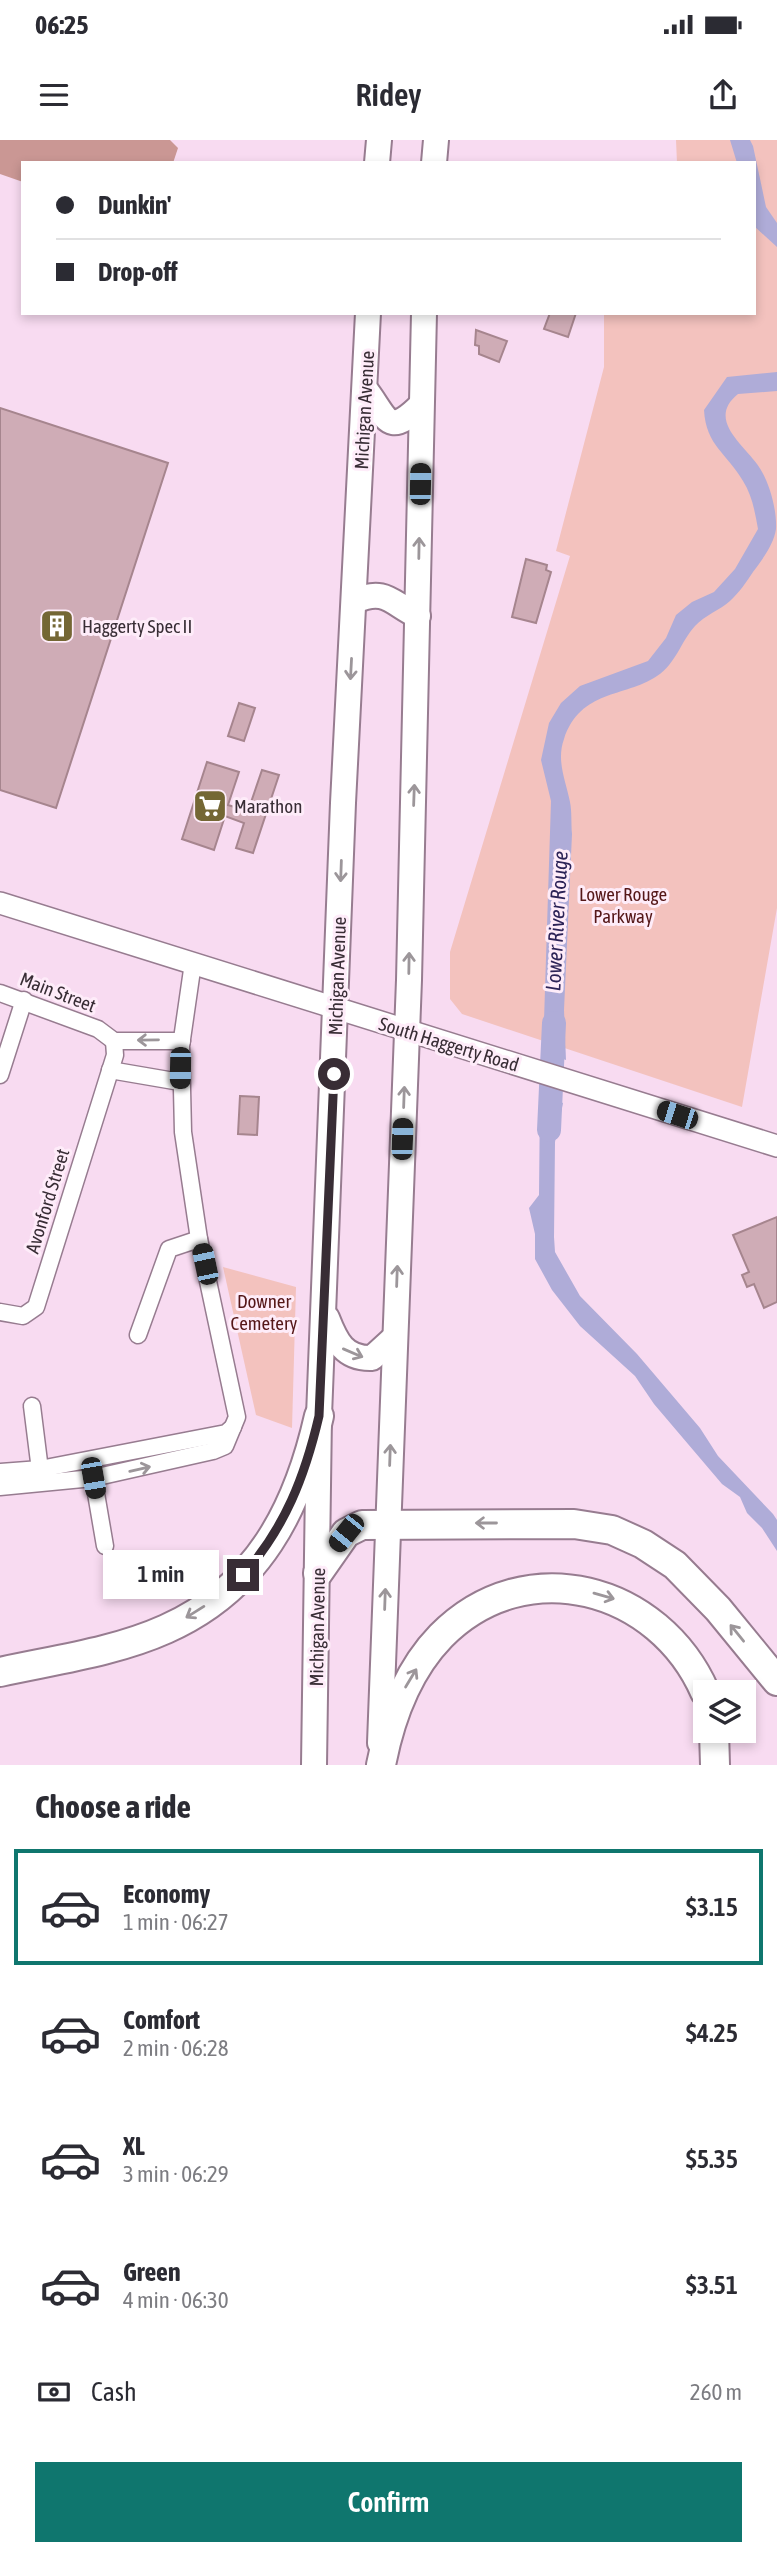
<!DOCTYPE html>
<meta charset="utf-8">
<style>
:root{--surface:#fff;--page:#f2f2f3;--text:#2b2b33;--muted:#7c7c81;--line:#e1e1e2;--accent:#0f766e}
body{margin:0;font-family:"Asap Condensed",sans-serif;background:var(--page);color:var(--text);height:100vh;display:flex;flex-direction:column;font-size:26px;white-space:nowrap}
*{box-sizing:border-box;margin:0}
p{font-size:23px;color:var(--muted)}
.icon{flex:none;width:38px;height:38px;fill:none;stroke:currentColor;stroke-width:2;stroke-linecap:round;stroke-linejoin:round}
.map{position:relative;height:1625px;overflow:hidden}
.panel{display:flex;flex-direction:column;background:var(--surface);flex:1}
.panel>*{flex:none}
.banner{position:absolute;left:21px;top:21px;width:735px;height:154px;border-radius:0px;box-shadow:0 4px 10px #0003;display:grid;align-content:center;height:154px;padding:0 35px;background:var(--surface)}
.buttons{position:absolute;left:693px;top:1540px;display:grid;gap:14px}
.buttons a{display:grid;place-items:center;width:63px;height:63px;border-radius:0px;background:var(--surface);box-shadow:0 4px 10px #0003;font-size:35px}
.end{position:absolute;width:32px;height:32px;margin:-16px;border:9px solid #382d35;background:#fff;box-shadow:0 0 0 4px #fff}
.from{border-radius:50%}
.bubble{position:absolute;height:49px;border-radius:0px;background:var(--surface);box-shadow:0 4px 10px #0003;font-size:23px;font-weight:600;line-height:49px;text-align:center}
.car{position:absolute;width:21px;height:42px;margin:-21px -10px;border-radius:9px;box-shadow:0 0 5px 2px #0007;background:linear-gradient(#222 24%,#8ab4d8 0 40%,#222 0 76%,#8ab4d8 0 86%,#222 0)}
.banner b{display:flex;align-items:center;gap:24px;height:66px;font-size:26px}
.banner b+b{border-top:2px solid var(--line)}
.banner i{width:18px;height:18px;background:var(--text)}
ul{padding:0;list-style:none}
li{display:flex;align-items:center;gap:21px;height:116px;margin:0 14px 10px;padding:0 21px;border:4px solid transparent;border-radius:0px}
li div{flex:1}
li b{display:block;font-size:26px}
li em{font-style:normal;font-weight:600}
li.active{border-color:var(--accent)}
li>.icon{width:63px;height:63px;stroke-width:1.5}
h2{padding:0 35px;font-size:32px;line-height:84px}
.pay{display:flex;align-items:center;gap:18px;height:77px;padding:0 35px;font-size:26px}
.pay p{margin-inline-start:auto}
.cta{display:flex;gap:14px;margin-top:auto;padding:14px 35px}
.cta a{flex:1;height:80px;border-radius:0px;background:var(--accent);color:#fff;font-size:28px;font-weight:600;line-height:80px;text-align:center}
.status{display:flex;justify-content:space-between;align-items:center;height:49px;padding:0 35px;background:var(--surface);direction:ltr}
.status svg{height:19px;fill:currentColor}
header{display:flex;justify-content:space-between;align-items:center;height:91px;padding:0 35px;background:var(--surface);font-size:32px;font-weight:600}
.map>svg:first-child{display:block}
.green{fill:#f3c2be}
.forest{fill:#ca9794}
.water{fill:#afacd8}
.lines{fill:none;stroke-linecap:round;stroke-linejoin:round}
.river{stroke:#afacd8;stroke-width:24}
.building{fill:#cfacb6;stroke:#a6858e;stroke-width:2}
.minor-casing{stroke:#977c90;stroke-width:19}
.secondary-casing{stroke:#977c90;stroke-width:24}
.primary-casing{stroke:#977c90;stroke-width:28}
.motorway-casing{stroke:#977c90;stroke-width:32}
.minor{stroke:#fff;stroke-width:16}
.secondary{stroke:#fff;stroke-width:21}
.primary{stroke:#fff;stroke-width:24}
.motorway{stroke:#fff;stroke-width:28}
.oneway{stroke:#9c969a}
.route{stroke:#382d35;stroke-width:9}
.labels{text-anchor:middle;stroke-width:6;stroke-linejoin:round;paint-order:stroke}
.street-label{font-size:19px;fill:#382d35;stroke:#feecf9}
.poi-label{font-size:19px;fill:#382d35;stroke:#feecf9;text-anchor:start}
.park-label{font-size:19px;fill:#551718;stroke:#feecf9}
.water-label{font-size:21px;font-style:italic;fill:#2c2357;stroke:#feecf9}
</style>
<div class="status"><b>06:25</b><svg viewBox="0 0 49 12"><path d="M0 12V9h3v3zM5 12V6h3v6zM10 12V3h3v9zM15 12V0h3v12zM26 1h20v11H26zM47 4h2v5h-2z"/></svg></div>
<header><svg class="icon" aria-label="menu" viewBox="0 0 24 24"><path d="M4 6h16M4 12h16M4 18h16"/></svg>Ridey<svg class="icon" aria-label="share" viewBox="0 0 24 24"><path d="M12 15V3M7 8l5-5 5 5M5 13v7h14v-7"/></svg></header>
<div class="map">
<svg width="777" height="1625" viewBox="0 0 777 1625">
<rect width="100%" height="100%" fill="#f8dbf1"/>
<g class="green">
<path d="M676,0H777V768L742,967L462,874L450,859V812L570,416L556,411L604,227V173H754V23H677Z"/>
<path d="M223,1127L296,1147L292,1288L256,1275Z"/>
</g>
<path class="forest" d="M0,0H170L178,8L173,23H23V42L0,34Z"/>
<g class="water">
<path d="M730,0H750L753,6L766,67L777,83V107L754,86V23H737Z"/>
<path d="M777,232V251L738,254C707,279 742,303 757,324C769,340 777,369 776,389C774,404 762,420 753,432C747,441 739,453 730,461C720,470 705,475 695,486C681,501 676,524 657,536C624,558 581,549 564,599C556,621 566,641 570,662C572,672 571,683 572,694L564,870L566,920L543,912L551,661L541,620L549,583L561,563L580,546L648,521L666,498L676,475L692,462L714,452L735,429L758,389C755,372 752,355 743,341C727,313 706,306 704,270L727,237Z"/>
<path d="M540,955L563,963L555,1002L554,1097L555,1112L580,1156L637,1214L700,1288L718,1316L773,1374L777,1380V1411L762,1388L747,1373L740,1357L722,1344L654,1264L635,1236L580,1186L552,1150L535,1119V1094L529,1068L539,1055Z"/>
</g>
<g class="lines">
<path class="river" d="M549,990L554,883"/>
</g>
<g class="building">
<path d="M550,173H576L568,197L544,189Z"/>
<path d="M476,190L507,201L499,222L479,214V206L475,205Z"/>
<path d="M0,268L168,323L56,668L0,650Z"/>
<path d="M526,419L547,425L546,430L551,432L536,483L512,477Z"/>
<path d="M239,563L255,568L244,601L228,596Z"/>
<path d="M207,622L239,632L228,665L248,671L262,630L279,635L253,713L236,708L244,683L225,676L214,710L182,699Z"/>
<path d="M240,956L259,957L257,995L238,994Z"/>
<path d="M777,1077V1162L764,1168L754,1144L747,1147L742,1135L749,1132L733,1095Z"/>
</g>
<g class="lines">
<g class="minor-casing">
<g id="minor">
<path d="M0,853L98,889L114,901H182"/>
<path d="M110,930L180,942"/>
<path d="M0,935L24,860"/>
<path d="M0,1172L23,1176L36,1167L115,915L114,901"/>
<path d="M138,1195L169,1109L199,1099"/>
<path d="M32,1266L41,1338"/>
<path d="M92,1330L105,1406"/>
<path d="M0,1332L40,1329L226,1293L233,1287"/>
<path d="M0,1347L93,1338L213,1311L225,1306L237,1277L199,1099L183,992L181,906L193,823"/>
</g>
</g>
<g class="secondary-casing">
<path id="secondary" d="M0,763L777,1006"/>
</g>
<g class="primary-casing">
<g id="primary">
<path d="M377,23L379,0"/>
<path d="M434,23L436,0"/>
<path d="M365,249C387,277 387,299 421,265"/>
<path d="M355,461C386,447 392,464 418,476"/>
<path d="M327,1178C336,1201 344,1219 372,1218L395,1197"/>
<path d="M380,1603L409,840L424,173"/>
<path d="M314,1625L319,1276L343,663L368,173"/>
</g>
</g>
<g class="motorway-casing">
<g id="motorway">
<path d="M318,1433L346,1393L362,1385L574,1384L612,1390L643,1404L675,1425L718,1469L777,1541"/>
<path d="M0,1532C54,1520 115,1512 166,1489C258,1448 298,1369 319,1276"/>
<path d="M714,1591L715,1625"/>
<path d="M381,1625C390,1578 407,1531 441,1496C526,1410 659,1447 705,1552"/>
</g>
</g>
<use href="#minor" class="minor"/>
<use href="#secondary" class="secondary"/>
<use href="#primary" class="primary"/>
<use href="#motorway" class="motorway"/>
</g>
<defs><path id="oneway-shaft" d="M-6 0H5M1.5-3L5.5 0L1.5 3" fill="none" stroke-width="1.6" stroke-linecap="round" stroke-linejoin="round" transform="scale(1.75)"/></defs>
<g class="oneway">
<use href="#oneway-shaft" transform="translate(419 408) rotate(-89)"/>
<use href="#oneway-shaft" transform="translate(351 529) rotate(93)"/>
<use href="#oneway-shaft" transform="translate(414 655) rotate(-88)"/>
<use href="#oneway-shaft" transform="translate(341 731) rotate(92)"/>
<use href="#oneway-shaft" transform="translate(409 823) rotate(-89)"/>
<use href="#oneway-shaft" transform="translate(148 900) rotate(179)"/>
<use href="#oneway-shaft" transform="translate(404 957) rotate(-88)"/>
<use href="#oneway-shaft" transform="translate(397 1136) rotate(-88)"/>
<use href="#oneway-shaft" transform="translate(353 1213) rotate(23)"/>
<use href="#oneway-shaft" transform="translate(390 1315) rotate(-88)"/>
<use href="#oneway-shaft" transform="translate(140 1329) rotate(-13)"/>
<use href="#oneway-shaft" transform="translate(486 1383) rotate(-180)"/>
<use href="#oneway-shaft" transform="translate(604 1456) rotate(16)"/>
<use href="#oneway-shaft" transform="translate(385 1459) rotate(-88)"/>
<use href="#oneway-shaft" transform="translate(195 1472) rotate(148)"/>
<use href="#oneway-shaft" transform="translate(737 1493) rotate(-129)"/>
<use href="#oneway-shaft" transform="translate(411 1538) rotate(-59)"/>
</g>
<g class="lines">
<path class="route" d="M243,1435C285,1388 305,1336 319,1276L334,934"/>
</g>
<defs>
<g id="building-square" transform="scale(1.75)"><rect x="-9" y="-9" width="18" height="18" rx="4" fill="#746734" stroke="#feecf9"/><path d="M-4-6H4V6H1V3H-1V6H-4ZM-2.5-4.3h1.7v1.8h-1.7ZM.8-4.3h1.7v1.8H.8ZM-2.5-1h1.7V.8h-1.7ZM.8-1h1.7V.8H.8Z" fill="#fff"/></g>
<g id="supermarket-square" transform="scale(1.75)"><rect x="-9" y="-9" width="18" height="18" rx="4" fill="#746734" stroke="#feecf9"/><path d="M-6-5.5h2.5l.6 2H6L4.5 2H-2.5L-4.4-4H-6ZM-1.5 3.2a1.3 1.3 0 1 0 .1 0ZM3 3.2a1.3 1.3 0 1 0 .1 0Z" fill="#fff"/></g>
</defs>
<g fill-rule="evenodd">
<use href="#building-square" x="57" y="486"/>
<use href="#supermarket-square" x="210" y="666"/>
</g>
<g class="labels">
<g class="street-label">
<text transform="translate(364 270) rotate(-87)" y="7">Michigan Avenue</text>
<text transform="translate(337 836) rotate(-88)" y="7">Michigan Avenue</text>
<text transform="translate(58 852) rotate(21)" y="7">Main Street</text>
<text transform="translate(449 904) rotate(17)" y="7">South Haggerty Road</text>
<text transform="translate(47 1061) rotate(-73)" y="7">Avonford Street</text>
<text transform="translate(317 1487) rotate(-89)" y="7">Michigan Avenue</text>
</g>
<g class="poi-label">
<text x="82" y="493">Haggerty Spec II</text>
<text x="234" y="673">Marathon</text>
</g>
<g class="park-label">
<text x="623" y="761">Lower Rouge<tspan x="623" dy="22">Parkway</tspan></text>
<text x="264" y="1168">Downer<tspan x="264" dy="22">Cemetery</tspan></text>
</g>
<g class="water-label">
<text transform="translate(557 781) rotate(-87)" y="7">Lower River Rouge</text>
</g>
</g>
</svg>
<div class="buttons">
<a><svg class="icon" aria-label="layers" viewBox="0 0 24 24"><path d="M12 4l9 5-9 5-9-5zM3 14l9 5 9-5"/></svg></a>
</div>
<i class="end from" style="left:334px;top:934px"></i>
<i class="end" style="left:243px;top:1435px"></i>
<div class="bubble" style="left:103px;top:1410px;width:116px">1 min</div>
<i class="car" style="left:420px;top:344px;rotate:1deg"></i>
<i class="car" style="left:180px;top:928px;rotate:181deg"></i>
<i class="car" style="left:677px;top:975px;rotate:288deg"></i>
<i class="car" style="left:402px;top:999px;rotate:2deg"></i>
<i class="car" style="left:205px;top:1124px;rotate:348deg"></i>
<i class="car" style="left:93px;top:1338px;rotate:170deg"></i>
<i class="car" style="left:346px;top:1393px;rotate:219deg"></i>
<div class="banner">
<b><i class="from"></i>Dunkin'</b>
<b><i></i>Drop-off</b>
</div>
</div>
<section class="panel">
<h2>Choose a ride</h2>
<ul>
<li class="active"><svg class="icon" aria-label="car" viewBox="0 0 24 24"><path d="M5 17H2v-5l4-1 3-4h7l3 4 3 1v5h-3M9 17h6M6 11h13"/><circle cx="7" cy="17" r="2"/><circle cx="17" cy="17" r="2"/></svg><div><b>Economy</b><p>1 min · 06:27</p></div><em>$3.15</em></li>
<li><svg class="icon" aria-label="car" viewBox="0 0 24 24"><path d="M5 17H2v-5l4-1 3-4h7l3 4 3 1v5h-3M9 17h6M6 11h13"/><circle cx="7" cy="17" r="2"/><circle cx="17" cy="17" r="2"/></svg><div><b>Comfort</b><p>2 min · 06:28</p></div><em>$4.25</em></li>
<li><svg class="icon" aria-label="car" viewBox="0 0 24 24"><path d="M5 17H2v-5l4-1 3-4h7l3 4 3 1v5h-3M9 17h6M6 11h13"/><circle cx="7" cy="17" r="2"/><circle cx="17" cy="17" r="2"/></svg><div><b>XL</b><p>3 min · 06:29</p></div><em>$5.35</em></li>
<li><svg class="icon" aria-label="car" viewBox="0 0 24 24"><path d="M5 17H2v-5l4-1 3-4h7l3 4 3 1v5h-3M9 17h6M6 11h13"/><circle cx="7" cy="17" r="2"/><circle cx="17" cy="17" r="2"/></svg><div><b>Green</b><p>4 min · 06:30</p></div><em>$3.51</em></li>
</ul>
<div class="pay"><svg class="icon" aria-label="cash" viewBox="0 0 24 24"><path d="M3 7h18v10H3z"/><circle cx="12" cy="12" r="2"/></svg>Cash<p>260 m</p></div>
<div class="cta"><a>Confirm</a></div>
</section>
